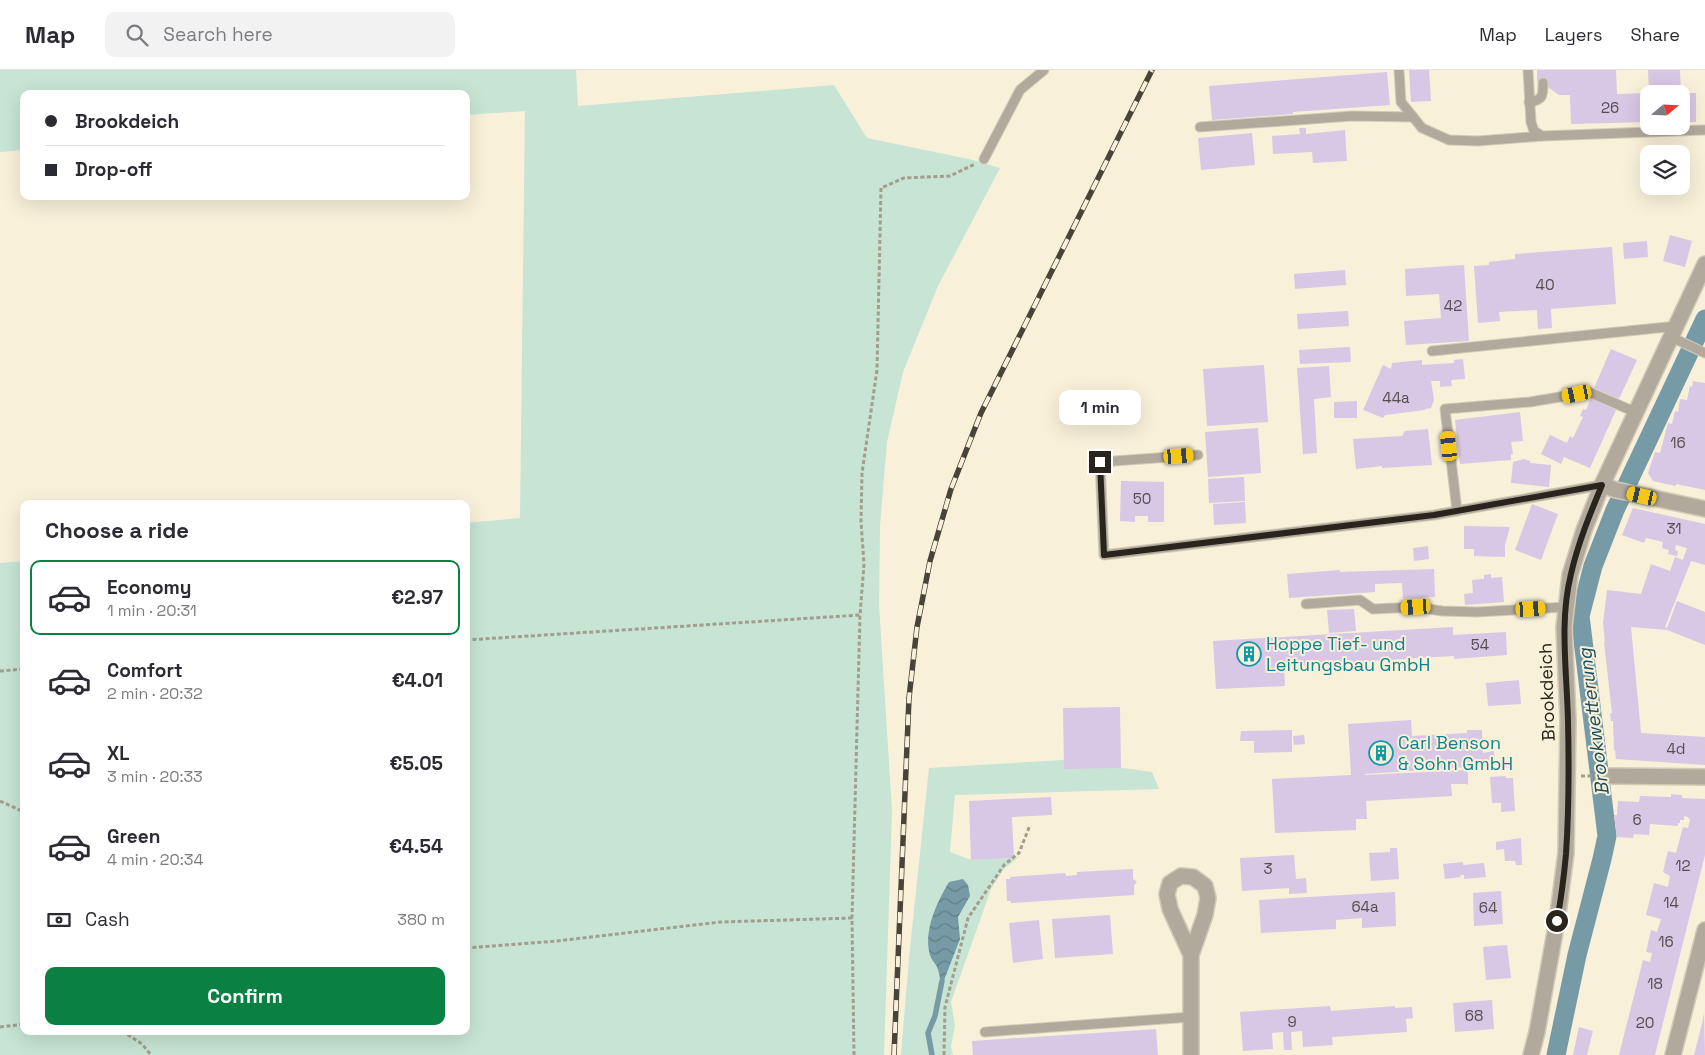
<!DOCTYPE html>
<meta charset="utf-8">
<style>
:root{--surface:#fff;--page:#f2f2f3;--text:#2b2b33;--muted:#7c7c81;--line:#e1e1e2;--accent:#0b8043}
body{margin:0;font-family:"Space Grotesk",sans-serif;background:var(--page);color:var(--text);height:100vh;display:flex;flex-direction:column;font-size:19px;white-space:nowrap}
*{box-sizing:border-box;margin:0}
p{font-size:16px;color:var(--muted)}
.icon{flex:none;width:28px;height:28px;fill:none;stroke:currentColor;stroke-width:2;stroke-linecap:round;stroke-linejoin:round}
.map{position:relative;flex:1;overflow:hidden}
.panel{position:absolute;left:20px;top:430px;width:450px;height:535px;display:flex;flex-direction:column;background:var(--surface);border-radius:10px;box-shadow:0 5px 20px #0002}
.panel>*{flex:none}
.guide{position:absolute;left:20px;top:20px;width:450px;height:110px;border-radius:10px;box-shadow:0 5px 20px #0002;display:grid;align-content:center;height:110px;padding:0 25px;background:var(--surface)}
.needle{width:32px;rotate:71deg}
.buttons{position:absolute;left:1640px;top:15px;display:grid;gap:10px}
.buttons a{display:grid;place-items:center;width:50px;height:50px;border-radius:10px;background:var(--surface);box-shadow:0 5px 20px #0002;font-size:25px}
.end{position:absolute;width:22px;height:22px;margin:-11px;border:6px solid #29251d;background:#fff;box-shadow:0 0 0 2px #fff}
.from{border-radius:50%}
.bubble{position:absolute;height:35px;border-radius:10px;background:var(--surface);box-shadow:0 5px 20px #0002;font-size:16px;font-weight:600;line-height:35px;text-align:center}
.car{position:absolute;width:15px;height:30px;margin:-15px -8px;border-radius:6px;box-shadow:0 0 4px 1px #0007;background:linear-gradient(#f5c518 24%,#345 0 40%,#f5c518 0 76%,#345 0 86%,#f5c518 0)}
.guide b{display:flex;align-items:center;gap:18px;height:48px;font-size:19px}
.guide b+b{border-top:1px solid var(--line)}
.guide i{width:12px;height:12px;background:var(--text)}
ul{padding:0;list-style:none}
li{display:flex;align-items:center;gap:15px;height:75px;margin:0 10px 8px;padding:0 15px;border:2px solid transparent;border-radius:10px}
li div{flex:1}
li b{display:block;font-size:19px}
li em{font-style:normal;font-weight:600}
li.current{border-color:var(--accent)}
li>.icon{width:45px;height:45px;stroke-width:1.5}
h2{padding:0 25px;font-size:22px;line-height:60px}
.pay{display:flex;align-items:center;gap:12px;height:55px;padding:0 25px;font-size:19px}
.pay p{margin-inline-start:auto}
.button{display:flex;gap:10px;margin-top:auto;padding:10px 25px}
.button a{flex:1;height:58px;border-radius:10px;background:var(--accent);color:#fff;font-size:20px;font-weight:600;line-height:58px;text-align:center}
header{display:flex;align-items:center;gap:30px;box-sizing:border-box;height:70px;padding:0 25px;background:var(--surface);border-bottom:1px solid var(--line)}
header strong{font-size:24px}
nav{display:flex;gap:28px;margin-inline-start:auto;font-size:18px}
.search{width:350px;height:45px;background:var(--page);display:flex;align-items:center;gap:12px;box-sizing:border-box;padding:0 18px;border-radius:10px;color:var(--muted);font-size:19px}
.map>svg:first-child{display:block}
.green{fill:#c7e4d4}
.water{fill:url(#water-waves)}
.lines{fill:none;stroke-linecap:round;stroke-linejoin:round}
.stream{stroke:#769ba7;stroke-width:5.5}
.canal{stroke:#769ba7;stroke-width:19}
.building{fill:#d8c7e5}
.lane-casing{stroke:#d3cbb7;stroke-width:11}
.street-casing{stroke:#d3cbb7;stroke-width:18}
.path{stroke:#a39d8c;stroke-width:3;stroke-dasharray:4 2.5;stroke-linecap:butt}
.lane{stroke:#b1a99c;stroke-width:9}
.street{stroke:#b1a99c;stroke-width:15}
.rail-casing{stroke:#49443a;stroke-width:5.5}
.rail{stroke:#f8f0d9;stroke-width:4;stroke-dasharray:11;stroke-linecap:butt}
.route{stroke:#29251d;stroke-width:6}
.labels{text-anchor:middle;stroke-width:4;stroke-linejoin:round;paint-order:stroke}
.number-label{font-size:15px;fill:#554e4f}
.culture-label{font-size:18px;fill:#0d838f;stroke:#f8f0d9;text-anchor:start}
.street-label{font-size:18px;fill:#29251d;stroke:#f8f0d9}
.water-label{font-size:19px;font-style:italic;fill:#194e5d;stroke:#f8f0d9}
</style>
<header>
<strong>Map</strong>
<div class="search"><svg class="icon" aria-label="search" viewBox="0 0 24 24"><circle cx="10" cy="10" r="6"/><path d="M15 15l6 6"/></svg>Search here</div>
<nav><a>Map</a><a>Layers</a><a>Share</a></nav>
</header>
<div class="map">
<svg width="1705" height="985" viewBox="0 0 1705 985">
<defs>
<pattern id="water-waves" width="16" height="10" patternUnits="userSpaceOnUse" patternTransform="scale(1.25)"><rect width="16" height="10" fill="#769ba7"/><path d="M0 5q4-4 8 0t8 0" fill="none" stroke="#617e87"/></pattern>
</defs>
<rect width="100%" height="100%" fill="#f8f0d9"/>
<g class="green">
<path d="M0,0H576L578,36L834,15L867,68L973,90L1000,98L938,216L903,302L887,372L880,456L879,535L892,740L884,985H0V493L24,491V961H466V453L520,448L525,41L466,45V24H24V80L0,82Z"/>
<path d="M1064,690L1152,702L1159,719L955,725L950,782L971,790L1014,788L1020,786L1004,799L991,819L951,932L955,955L951,976L953,985H901L909,888L929,698Z"/>
</g>
<path class="water" d="M963,809L968,815L970,826L958,847L960,869L941,918C940,910 940,903 936,895C934,892 931,889 930,885C923,861 937,832 949,812Z"/>
<g class="lines">
<path class="stream" d="M932,985L928,963L935,946L942,911"/>
<path class="canal" d="M1556,985L1577,885L1602,789L1607,766L1580,546L1593,496L1615,440L1705,249"/>
</g>
<g class="building">
<path d="M1409,0H1429L1431,31L1411,32Z"/>
<path d="M1537,0H1616L1617,24L1649,23L1648,0H1680L1681,24H1649V52L1571,54L1570,25H1559L1548,17V11H1537Z"/>
<path d="M1387,2L1390,35L1293,42V44L1212,50L1209,16Z"/>
<rect x="1681" y="23" width="15" height="29"/>
<path d="M1299,58H1306V64L1345,60L1347,91L1313,93L1312,82L1273,84L1272,66L1300,64Z"/>
<path d="M1252,63L1255,95L1201,100L1198,68Z"/>
<path d="M1670,165L1692,171L1685,197L1663,191Z"/>
<path d="M1647,171L1648,187L1624,189L1623,173Z"/>
<path d="M1612,177L1616,234L1551,239L1552,258L1538,259L1537,240L1499,242L1500,251L1478,253L1474,196L1489,195V192L1515,189V184Z"/>
<path d="M1464,195L1469,271L1406,275L1404,251L1441,248L1439,224L1406,226L1405,199Z"/>
<path d="M1345,200L1346,215L1295,219L1294,204Z"/>
<path d="M1348,241L1349,256L1298,259L1297,244Z"/>
<path d="M1350,277L1351,292L1300,294L1299,280Z"/>
<path d="M1611,279L1637,290L1619,329L1594,318Z"/>
<path d="M1463,289L1465,309L1451,310L1452,316L1440,317V311H1431L1434,330L1431,338L1425,339V340L1385,345L1383,348L1363,340L1383,295L1391,299L1392,293L1422,290V295L1454,293V290Z"/>
<path d="M1264,295L1268,352L1207,356L1203,299Z"/>
<path d="M1329,296L1331,327L1314,329L1317,383L1303,384L1297,298Z"/>
<path d="M1693,311L1705,313V420L1676,414V416L1653,411L1648,403L1655,382L1660,383L1668,353L1672,354L1675,341L1678,342L1680,329L1687,330L1690,316L1692,317Z"/>
<path d="M1591,328L1616,340L1590,398L1564,387L1561,394L1541,384L1550,365L1567,373L1570,366L1573,368L1583,347L1580,346L1583,339L1586,340Z"/>
<path d="M1357,331V348H1334V332Z"/>
<path d="M1520,342L1523,371L1511,372L1513,384H1511V390L1460,394L1455,350Z"/>
<path d="M1258,358L1261,403L1208,407L1205,362Z"/>
<path d="M1428,359L1432,395L1382,398V396L1356,399L1353,369L1402,366L1405,361Z"/>
<path d="M1524,389L1530,391V393L1551,395L1549,417L1511,413L1513,392Z"/>
<path d="M1244,407L1245,431L1209,433L1208,409Z"/>
<path d="M1121,411L1164,412V452H1148V446H1135V452L1120,451Z"/>
<path d="M1245,432L1246,453L1214,455L1213,434Z"/>
<path d="M1532,434L1558,444L1541,490L1515,480Z"/>
<path d="M1633,438L1705,454V495L1691,491L1665,557L1667,558L1677,531L1705,542V575L1667,560L1631,557L1641,663L1705,667V695L1616,689L1615,680H1614L1613,651H1611L1610,644L1612,643L1604,572H1605L1603,553L1607,520L1641,524L1651,494L1670,501L1675,487L1683,490L1687,478L1676,475L1675,480L1678,481L1677,486L1668,484L1669,480L1662,478L1663,472L1646,468L1644,473L1622,465Z"/>
<path d="M1464,456L1510,457L1505,475V487L1474,486V479H1464Z"/>
<path d="M1428,476L1429,489L1414,491L1413,478Z"/>
<path d="M1434,499L1435,527L1403,528L1402,513L1375,514V522L1289,528L1287,504L1340,500V502Z"/>
<path d="M1491,504V508L1502,507L1504,532L1465,535L1464,524L1473,523L1472,510L1484,509V505Z"/>
<path d="M1354,539L1356,561L1329,563L1327,540Z"/>
<path d="M1453,557V565L1506,562L1507,585L1454,589V586L1284,596L1285,616L1216,619L1213,571Z"/>
<path d="M1519,610L1521,634L1488,636L1486,613Z"/>
<path d="M1120,637L1121,698L1064,699L1063,638Z"/>
<path d="M1411,650L1412,666L1467,663V660H1482L1483,683L1494,681L1495,695L1488,696V691H1483L1484,696L1365,704V705L1468,700V715L1466,714H1451L1452,726L1366,731L1367,749H1356V760L1275,763L1272,709L1351,705L1348,654Z"/>
<path d="M1292,660V682L1254,683V671H1240L1241,661Z"/>
<path d="M1304,665L1305,674L1294,675L1293,666Z"/>
<path d="M1505,706L1506,708H1513L1515,741L1501,742V733H1492L1490,707Z"/>
<path d="M1671,724L1682,725V728L1705,729V785L1655,985H1619L1643,890L1650,892L1652,883L1646,882L1651,860L1657,862L1661,849L1646,845L1654,813L1668,817L1670,806L1663,802L1668,781L1676,783L1683,757L1688,758L1690,749L1688,748V747L1684,746V750H1680V753H1678V756L1650,754L1649,765L1634,764L1633,768L1617,767L1614,745H1617L1618,731L1639,732L1640,726L1671,727Z"/>
<path d="M1051,727L1052,745L1012,747L1014,788L971,790L969,731Z"/>
<path d="M1521,768L1522,795H1516L1515,791H1505L1504,779L1496,780V772Z"/>
<path d="M1390,778H1397L1399,809L1371,811L1369,783L1390,782Z"/>
<path d="M1294,785L1296,809L1306,808L1307,823L1289,824V818L1242,821L1240,788Z"/>
<path d="M1463,792V795L1484,793L1486,807L1464,809V805H1460L1461,807L1445,809L1443,794Z"/>
<path d="M1133,799V809L1137,812L1134,815V825L1011,833V831H1007L1006,809H1010V807L1065,803L1066,806L1077,805V802Z"/>
<path d="M1501,821L1503,854L1474,856L1473,823Z"/>
<path d="M1395,822L1396,856L1362,858V848L1336,850V859L1261,863L1259,830Z"/>
<path d="M1110,845L1113,884L1055,888L1052,849Z"/>
<path d="M1039,850L1043,889L1013,893L1009,853Z"/>
<path d="M1507,875L1511,908L1486,910L1483,877Z"/>
<path d="M1492,930L1494,959L1455,962L1453,933Z"/>
<path d="M1330,936L1331,941L1395,936V938L1412,937L1413,948L1406,949L1407,962L1332,967L1333,975L1303,977L1302,961L1291,962L1292,980H1284L1283,962L1272,963L1273,979L1243,981L1240,942Z"/>
<path d="M1704,943L1705,985H1694L1702,954Z"/>
<path d="M1579,957L1593,961L1587,985H1573Z"/>
<path d="M1156,959L1158,985H973L972,971Z"/>
</g>
<g class="lines">
<g class="lane-casing">
<g id="lane">
<path d="M1399,0L1401,32L1422,58L1449,70L1478,71L1542,66"/>
<path d="M1528,0L1531,52L1534,61L1542,66L1705,60"/>
<path d="M1529,32C1543,30 1543,26 1543,13"/>
<path d="M1200,57L1352,46L1413,47"/>
<path d="M984,89L1020,20L1044,0"/>
<path d="M1671,267L1705,283"/>
<path d="M1432,281L1677,256"/>
<path d="M1198,385L1100,392L1104,485L1434,445L1602,415"/>
<path d="M1457,441L1445,339L1530,332L1589,322L1635,342"/>
<path d="M1306,534L1360,530L1373,539L1416,537L1442,541L1477,542L1566,537"/>
<path d="M985,962L1191,947"/>
</g>
</g>
<g class="street-casing">
<g id="street">
<path d="M1602,415L1616,420L1705,439"/>
<path d="M1610,706L1705,707"/>
<path d="M1191,885L1170,839L1167,824L1170,813L1181,806L1193,807L1205,816L1208,828L1205,845L1191,885V985"/>
<path d="M1531,985L1537,962L1557,851L1566,783L1568,650L1564,557L1570,505L1584,460L1602,415L1705,194"/>
<path d="M1673,985L1705,860"/>
</g>
</g>
<g class="path">
<path d="M466,570L860,545"/>
<path d="M0,601L24,599"/>
<path d="M1581,706H1595"/>
<path d="M0,731L24,742"/>
<path d="M466,878L557,871L721,852L852,848"/>
<path d="M0,957L24,954"/>
<path d="M122,961L142,974L151,985"/>
<path d="M854,985L852,848L860,545L864,494L861,452L862,403L877,300L881,118L904,108L950,106L975,94"/>
<path d="M944,985L945,937L968,848L1004,795L1019,783L1030,755"/>
</g>
<use href="#lane" class="lane"/>
<use href="#street" class="street"/>
<g class="rail-casing">
<path id="rail" d="M894,985L909,628L917,557L930,491L951,419L981,343L1152,0"/>
</g>
<use href="#rail" class="rail"/>
</g>
<g class="lines">
<path class="route" d="M1100,392L1104,485L1434,445L1602,415C1590,444 1578,473 1571,504C1559,552 1567,602 1568,651C1569,695 1569,740 1566,784C1564,806 1561,829 1557,851"/>
</g>
<defs>
<g id="building-ring" transform="scale(1.25)"><circle r="9.5" fill="#f8f0d9" stroke="#0f9aa8" stroke-width="1.5"/><path d="M-4-6H4V6H1V3H-1V6H-4ZM-2.5-4.3h1.7v1.8h-1.7ZM.8-4.3h1.7v1.8H.8ZM-2.5-1h1.7V.8h-1.7ZM.8-1h1.7V.8H.8Z" fill="#0f9aa8"/></g>
</defs>
<g fill-rule="evenodd">
<use href="#building-ring" x="1249" y="584"/>
<use href="#building-ring" x="1381" y="683"/>
</g>
<g class="labels">
<g class="number-label">
<text x="1610" y="43">26</text>
<text x="1545" y="220">40</text>
<text x="1453" y="241">42</text>
<text x="1396" y="333">44a</text>
<text x="1678" y="378">16</text>
<text x="1142" y="434">50</text>
<text x="1674" y="464">31</text>
<text x="1480" y="580">54</text>
<text x="1676" y="684">4d</text>
<text x="1637" y="755">6</text>
<text x="1683" y="801">12</text>
<text x="1268" y="804">3</text>
<text x="1671" y="838">14</text>
<text x="1365" y="842">64a</text>
<text x="1488" y="843">64</text>
<text x="1666" y="877">16</text>
<text x="1655" y="919">18</text>
<text x="1474" y="951">68</text>
<text x="1292" y="957">9</text>
<text x="1645" y="958">20</text>
</g>
<g class="culture-label">
<text x="1266" y="580">Hoppe Tief- und<tspan x="1266" dy="21">Leitungsbau GmbH</tspan></text>
<text x="1398" y="679">Carl Benson<tspan x="1398" dy="21">&amp; Sohn GmbH</tspan></text>
</g>
<g class="street-label">
<text transform="translate(1547 622) rotate(-92)" y="6">Brookdeich</text>
</g>
<g class="water-label">
<text transform="translate(1593 652) rotate(-97)" y="7">Brookwetterung</text>
</g>
</g>
</svg>
<div class="buttons">
<a><svg class="needle" viewBox="-14 -14 28 28"><path d="M0-13l5 13h-10z" fill="#e53935"/><path d="M0 13l5-13h-10z" fill="#7c7c81"/></svg></a>
<a><svg class="icon" aria-label="layers" viewBox="0 0 24 24"><path d="M12 4l9 5-9 5-9-5zM3 14l9 5 9-5"/></svg></a>
</div>
<i class="end from" style="left:1557px;top:851px"></i>
<i class="end" style="left:1100px;top:392px"></i>
<div class="bubble" style="left:1059px;top:320px;width:82px">1 min</div>
<i class="car" style="left:1577px;top:324px;rotate:258deg"></i>
<i class="car" style="left:1449px;top:376px;rotate:354deg"></i>
<i class="car" style="left:1179px;top:386px;rotate:86deg"></i>
<i class="car" style="left:1642px;top:426px;rotate:283deg"></i>
<i class="car" style="left:1416px;top:537px;rotate:267deg"></i>
<i class="car" style="left:1531px;top:539px;rotate:87deg"></i>
<div class="guide">
<b><i class="from"></i>Brookdeich</b>
<b><i></i>Drop-off</b>
</div>
<section class="panel">
<h2>Choose a ride</h2>
<ul>
<li class="current"><svg class="icon" aria-label="car" viewBox="0 0 24 24"><path d="M5 17H2v-5l4-1 3-4h7l3 4 3 1v5h-3M9 17h6M6 11h13"/><circle cx="7" cy="17" r="2"/><circle cx="17" cy="17" r="2"/></svg><div><b>Economy</b><p>1 min · 20:31</p></div><em>€2.97</em></li>
<li><svg class="icon" aria-label="car" viewBox="0 0 24 24"><path d="M5 17H2v-5l4-1 3-4h7l3 4 3 1v5h-3M9 17h6M6 11h13"/><circle cx="7" cy="17" r="2"/><circle cx="17" cy="17" r="2"/></svg><div><b>Comfort</b><p>2 min · 20:32</p></div><em>€4.01</em></li>
<li><svg class="icon" aria-label="car" viewBox="0 0 24 24"><path d="M5 17H2v-5l4-1 3-4h7l3 4 3 1v5h-3M9 17h6M6 11h13"/><circle cx="7" cy="17" r="2"/><circle cx="17" cy="17" r="2"/></svg><div><b>XL</b><p>3 min · 20:33</p></div><em>€5.05</em></li>
<li><svg class="icon" aria-label="car" viewBox="0 0 24 24"><path d="M5 17H2v-5l4-1 3-4h7l3 4 3 1v5h-3M9 17h6M6 11h13"/><circle cx="7" cy="17" r="2"/><circle cx="17" cy="17" r="2"/></svg><div><b>Green</b><p>4 min · 20:34</p></div><em>€4.54</em></li>
</ul>
<div class="pay"><svg class="icon" aria-label="cash" viewBox="0 0 24 24"><path d="M3 7h18v10H3z"/><circle cx="12" cy="12" r="2"/></svg>Cash<p>380 m</p></div>
<div class="button"><a>Confirm</a></div>
</section>
</div>
